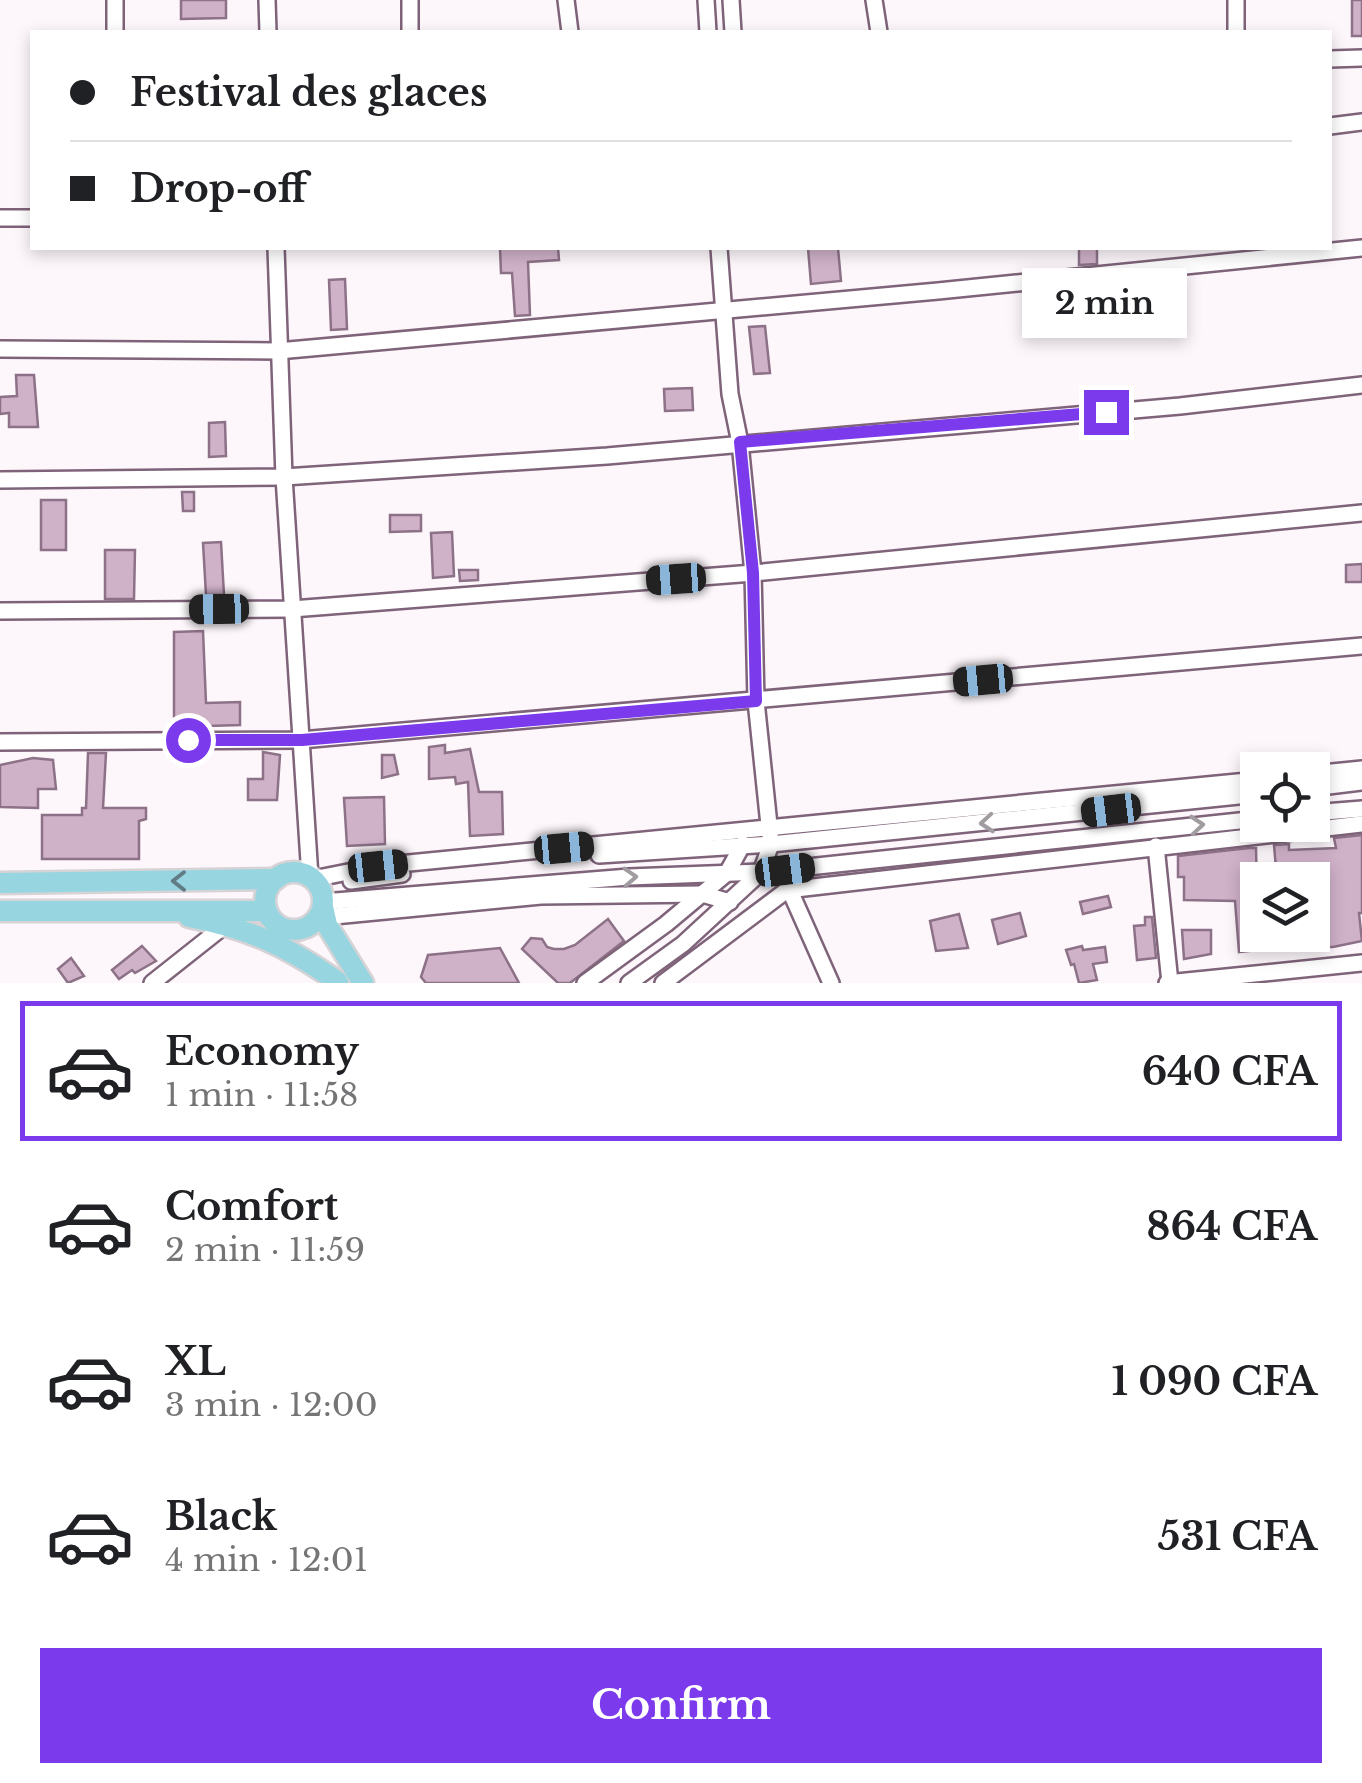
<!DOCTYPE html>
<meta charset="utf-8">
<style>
:root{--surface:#fff;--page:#f2f2f2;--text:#202124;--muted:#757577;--line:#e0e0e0;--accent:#7c3aed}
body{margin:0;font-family:"Libre Baskerville",serif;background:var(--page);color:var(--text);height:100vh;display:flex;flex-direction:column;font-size:38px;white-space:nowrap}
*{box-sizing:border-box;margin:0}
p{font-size:32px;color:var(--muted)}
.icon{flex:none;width:55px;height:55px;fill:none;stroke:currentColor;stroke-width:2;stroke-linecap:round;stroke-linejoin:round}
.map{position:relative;height:983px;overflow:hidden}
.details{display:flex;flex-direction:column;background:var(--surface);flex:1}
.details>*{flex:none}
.hud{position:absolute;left:30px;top:30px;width:1302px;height:220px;border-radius:0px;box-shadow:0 5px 15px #0003;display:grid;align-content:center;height:220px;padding:0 40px;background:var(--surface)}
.buttons{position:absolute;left:1240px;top:752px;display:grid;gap:20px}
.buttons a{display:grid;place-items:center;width:90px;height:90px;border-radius:0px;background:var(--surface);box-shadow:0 5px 15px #0003;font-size:50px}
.end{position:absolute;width:45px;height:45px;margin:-22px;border:12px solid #7c3aed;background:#fff;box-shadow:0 0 0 5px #fff}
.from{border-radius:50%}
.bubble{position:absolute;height:70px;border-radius:0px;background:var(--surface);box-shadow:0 5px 15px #0003;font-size:32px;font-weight:800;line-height:70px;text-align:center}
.car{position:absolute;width:30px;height:60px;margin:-30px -15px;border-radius:12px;box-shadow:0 0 8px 2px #0007;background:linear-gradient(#222 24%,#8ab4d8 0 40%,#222 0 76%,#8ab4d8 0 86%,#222 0)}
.hud b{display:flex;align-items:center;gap:35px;height:95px;font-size:38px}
.hud b+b{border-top:2px solid var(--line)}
.hud i{width:25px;height:25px;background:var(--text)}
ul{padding:18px 0 0;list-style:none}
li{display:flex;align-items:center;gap:30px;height:140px;margin:0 20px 15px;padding:0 20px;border:5px solid transparent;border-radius:0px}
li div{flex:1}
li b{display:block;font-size:38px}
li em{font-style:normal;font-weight:800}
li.selected{border-color:var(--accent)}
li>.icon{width:90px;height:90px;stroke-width:1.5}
.button{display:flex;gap:20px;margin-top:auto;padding:20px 40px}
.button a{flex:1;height:115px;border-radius:0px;background:var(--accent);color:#fff;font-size:40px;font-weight:800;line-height:115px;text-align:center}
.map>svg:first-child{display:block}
.building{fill:#cfb1c8;stroke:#8d7187;stroke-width:2.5}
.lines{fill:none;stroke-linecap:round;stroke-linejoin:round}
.minor-casing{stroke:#7e6379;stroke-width:20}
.major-casing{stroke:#d5d3d5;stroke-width:25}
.minor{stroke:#fff;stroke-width:15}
.major{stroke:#97d6e0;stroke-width:20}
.oneway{stroke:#a09ca0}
.oneway2{stroke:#627c86}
.route{stroke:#7c3aed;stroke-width:12}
</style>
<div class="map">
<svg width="1362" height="983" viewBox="0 0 1362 983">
<rect width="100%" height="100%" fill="#fdf7fc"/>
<g class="building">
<path d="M181,0H226V18L181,19Z"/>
<rect x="1352" y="0" width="10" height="36"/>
<path d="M500,248H558L559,260L528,262L530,315L515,316L512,273H501Z"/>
<path d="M808,248H838L841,281L811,284Z"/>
<path d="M1079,248H1097V264L1079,265Z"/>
<path d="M345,279L347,329L331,330L329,280Z"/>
<path d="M765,326L770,373L754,374L749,327Z"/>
<path d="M16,375H34L38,427H9V413L0,414V397L17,396Z"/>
<path d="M692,388L693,410L665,411L664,389Z"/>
<path d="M225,422L226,456L209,457V423Z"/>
<path d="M182,492H194V511H183Z"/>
<rect x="41" y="500" width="25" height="50"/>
<path d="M390,515H421V531L390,532Z"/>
<path d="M452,532L454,576L433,578L431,533Z"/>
<path d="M221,542L224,595H206L203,543Z"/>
<path d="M105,550H135L134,599H105Z"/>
<path d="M1362,564V582H1346V565Z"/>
<path d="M459,570H478V580L460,581Z"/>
<path d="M203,631L206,703L240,702V725L174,727V632Z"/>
<path d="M445,745V753L470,749L479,792H502L503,834L470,836L468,782L456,784L455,777L429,779V747Z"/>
<path d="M263,752L280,755L277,800H248V779H263Z"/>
<path d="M88,753H106L103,808H146V819L139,821V859H42V815H82V808H86Z"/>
<path d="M382,755H394L398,774L382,778Z"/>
<path d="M33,758L53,760L56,789H38V808L0,807V765Z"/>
<path d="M384,797L385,844L347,846L344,798Z"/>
<path d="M1362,835V913H1359L1362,941L1333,947H1297V935H1312V880H1277L1274,845L1289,844V850L1336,848L1334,838Z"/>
<path d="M1249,848H1256L1257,890H1252L1258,950L1239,952L1235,901L1184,900V877H1178V856Z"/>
<path d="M1108,896L1111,907L1083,914L1080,902Z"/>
<path d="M1020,913L1026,936L998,944L992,920Z"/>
<path d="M959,914L968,948L936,951L930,921Z"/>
<path d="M1145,917H1152L1156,958L1137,960L1134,926L1145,925Z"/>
<path d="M608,919L624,941L570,983H558L522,949L531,938L542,939L547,947L554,949H564L575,945Z"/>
<path d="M1182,930H1211V954L1184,959Z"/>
<path d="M142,946L156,961L135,973L132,970L119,979L112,970Z"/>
<path d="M1082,946L1083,950L1105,947L1107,962L1093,964L1097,980L1079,983L1074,964L1071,965L1066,950Z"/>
<path d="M500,948L519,983H426L421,977L428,955Z"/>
<path d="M71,958L84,976L68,983L58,969Z"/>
</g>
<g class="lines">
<g class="minor-casing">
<g id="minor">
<path d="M267,0L268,32"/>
<path d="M410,0V32"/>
<path d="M566,0L570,32"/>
<path d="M706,0L708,32"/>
<path d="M731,0L733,32"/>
<path d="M874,0L879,32"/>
<path d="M115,32V0"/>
<path d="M1236,32V0"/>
<path d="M1330,59L1362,58"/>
<path d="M1330,126L1362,122"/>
<path d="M0,218H32"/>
<path d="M276,248L284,477L310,877"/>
<path d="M0,349L278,351L938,291L1362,248"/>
<path d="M0,480L284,477L607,456L1180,406L1362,385"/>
<path d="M0,611L292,609L753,573L1362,513"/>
<path d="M0,742L301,740L1362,646"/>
<path d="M1312,774L1362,769"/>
<path d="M1312,788L1362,782"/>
<path d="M1312,813L1362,809"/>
<path d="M1156,846L1170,983"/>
<path d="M599,855L771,844L1258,794"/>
<path d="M313,879L378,866L1258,780"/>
<path d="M351,881L402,874"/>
<path d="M787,884L831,983"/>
<path d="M323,902L629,877L761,872L1258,819"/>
<path d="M324,917L541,896L702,894L730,902"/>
<path d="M152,983L224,926"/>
<path d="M585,983L666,924L727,873L743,844"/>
<path d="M629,983L683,944L761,872L771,844L756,701L753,573L740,443L730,394L719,248"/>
<path d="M663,983L787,890L1362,824"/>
<path d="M1167,983L1362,963"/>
</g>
</g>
<g class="major-casing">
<g id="major">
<circle cx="294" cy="901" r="29"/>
<path d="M0,883L276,879"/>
<path d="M323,907L327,925L363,983"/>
<path d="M0,911H267"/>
<path d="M189,917C251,929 287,946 338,982"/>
</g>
</g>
<use href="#minor" class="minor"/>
<use href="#major" class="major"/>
</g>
<defs><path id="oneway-chevron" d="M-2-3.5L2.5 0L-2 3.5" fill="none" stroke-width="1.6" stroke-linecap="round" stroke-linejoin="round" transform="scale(2.5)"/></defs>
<g class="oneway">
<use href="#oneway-chevron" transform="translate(987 823) rotate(175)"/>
<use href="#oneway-chevron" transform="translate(1197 825) rotate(-5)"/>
<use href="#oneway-chevron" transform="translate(630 877) rotate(-3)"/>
</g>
<use class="oneway2" href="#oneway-chevron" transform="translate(179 881) rotate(180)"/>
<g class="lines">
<path class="route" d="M188,740H302L756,701L753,573L740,442L1106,412"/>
</g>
</svg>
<div class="buttons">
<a><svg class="icon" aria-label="locate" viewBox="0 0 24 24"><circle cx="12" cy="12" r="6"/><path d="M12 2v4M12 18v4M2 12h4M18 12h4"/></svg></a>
<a><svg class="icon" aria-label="layers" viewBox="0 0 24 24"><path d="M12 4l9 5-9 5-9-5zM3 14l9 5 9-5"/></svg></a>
</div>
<i class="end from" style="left:188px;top:740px"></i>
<i class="end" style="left:1106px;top:412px"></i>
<div class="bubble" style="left:1022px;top:268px;width:165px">2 min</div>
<i class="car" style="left:676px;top:579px;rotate:266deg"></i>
<i class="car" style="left:219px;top:609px;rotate:269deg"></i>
<i class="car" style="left:983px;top:680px;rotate:265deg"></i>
<i class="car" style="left:1111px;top:810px;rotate:263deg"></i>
<i class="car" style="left:564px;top:848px;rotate:85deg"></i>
<i class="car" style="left:378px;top:866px;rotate:84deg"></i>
<i class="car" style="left:785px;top:870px;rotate:83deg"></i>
<div class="hud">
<b><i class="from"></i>Festival des glaces</b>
<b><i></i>Drop-off</b>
</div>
</div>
<section class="details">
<ul>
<li class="selected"><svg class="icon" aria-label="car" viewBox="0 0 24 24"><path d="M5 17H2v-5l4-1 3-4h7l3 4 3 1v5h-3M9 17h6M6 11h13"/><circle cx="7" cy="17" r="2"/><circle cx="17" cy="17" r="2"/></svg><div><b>Economy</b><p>1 min · 11:58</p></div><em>640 CFA</em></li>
<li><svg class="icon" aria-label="car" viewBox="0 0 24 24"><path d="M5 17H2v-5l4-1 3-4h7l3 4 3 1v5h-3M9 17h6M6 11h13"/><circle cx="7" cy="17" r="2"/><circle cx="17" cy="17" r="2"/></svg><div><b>Comfort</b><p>2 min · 11:59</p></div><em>864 CFA</em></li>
<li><svg class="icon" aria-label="car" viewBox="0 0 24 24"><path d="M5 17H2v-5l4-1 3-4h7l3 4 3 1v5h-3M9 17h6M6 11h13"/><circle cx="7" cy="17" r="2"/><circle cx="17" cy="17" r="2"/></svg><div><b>XL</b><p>3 min · 12:00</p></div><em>1 090 CFA</em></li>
<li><svg class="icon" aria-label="car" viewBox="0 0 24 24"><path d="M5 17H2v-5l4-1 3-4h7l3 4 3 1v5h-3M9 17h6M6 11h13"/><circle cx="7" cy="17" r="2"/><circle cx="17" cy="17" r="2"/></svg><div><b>Black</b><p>4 min · 12:01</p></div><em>531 CFA</em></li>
</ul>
<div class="button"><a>Confirm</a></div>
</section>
